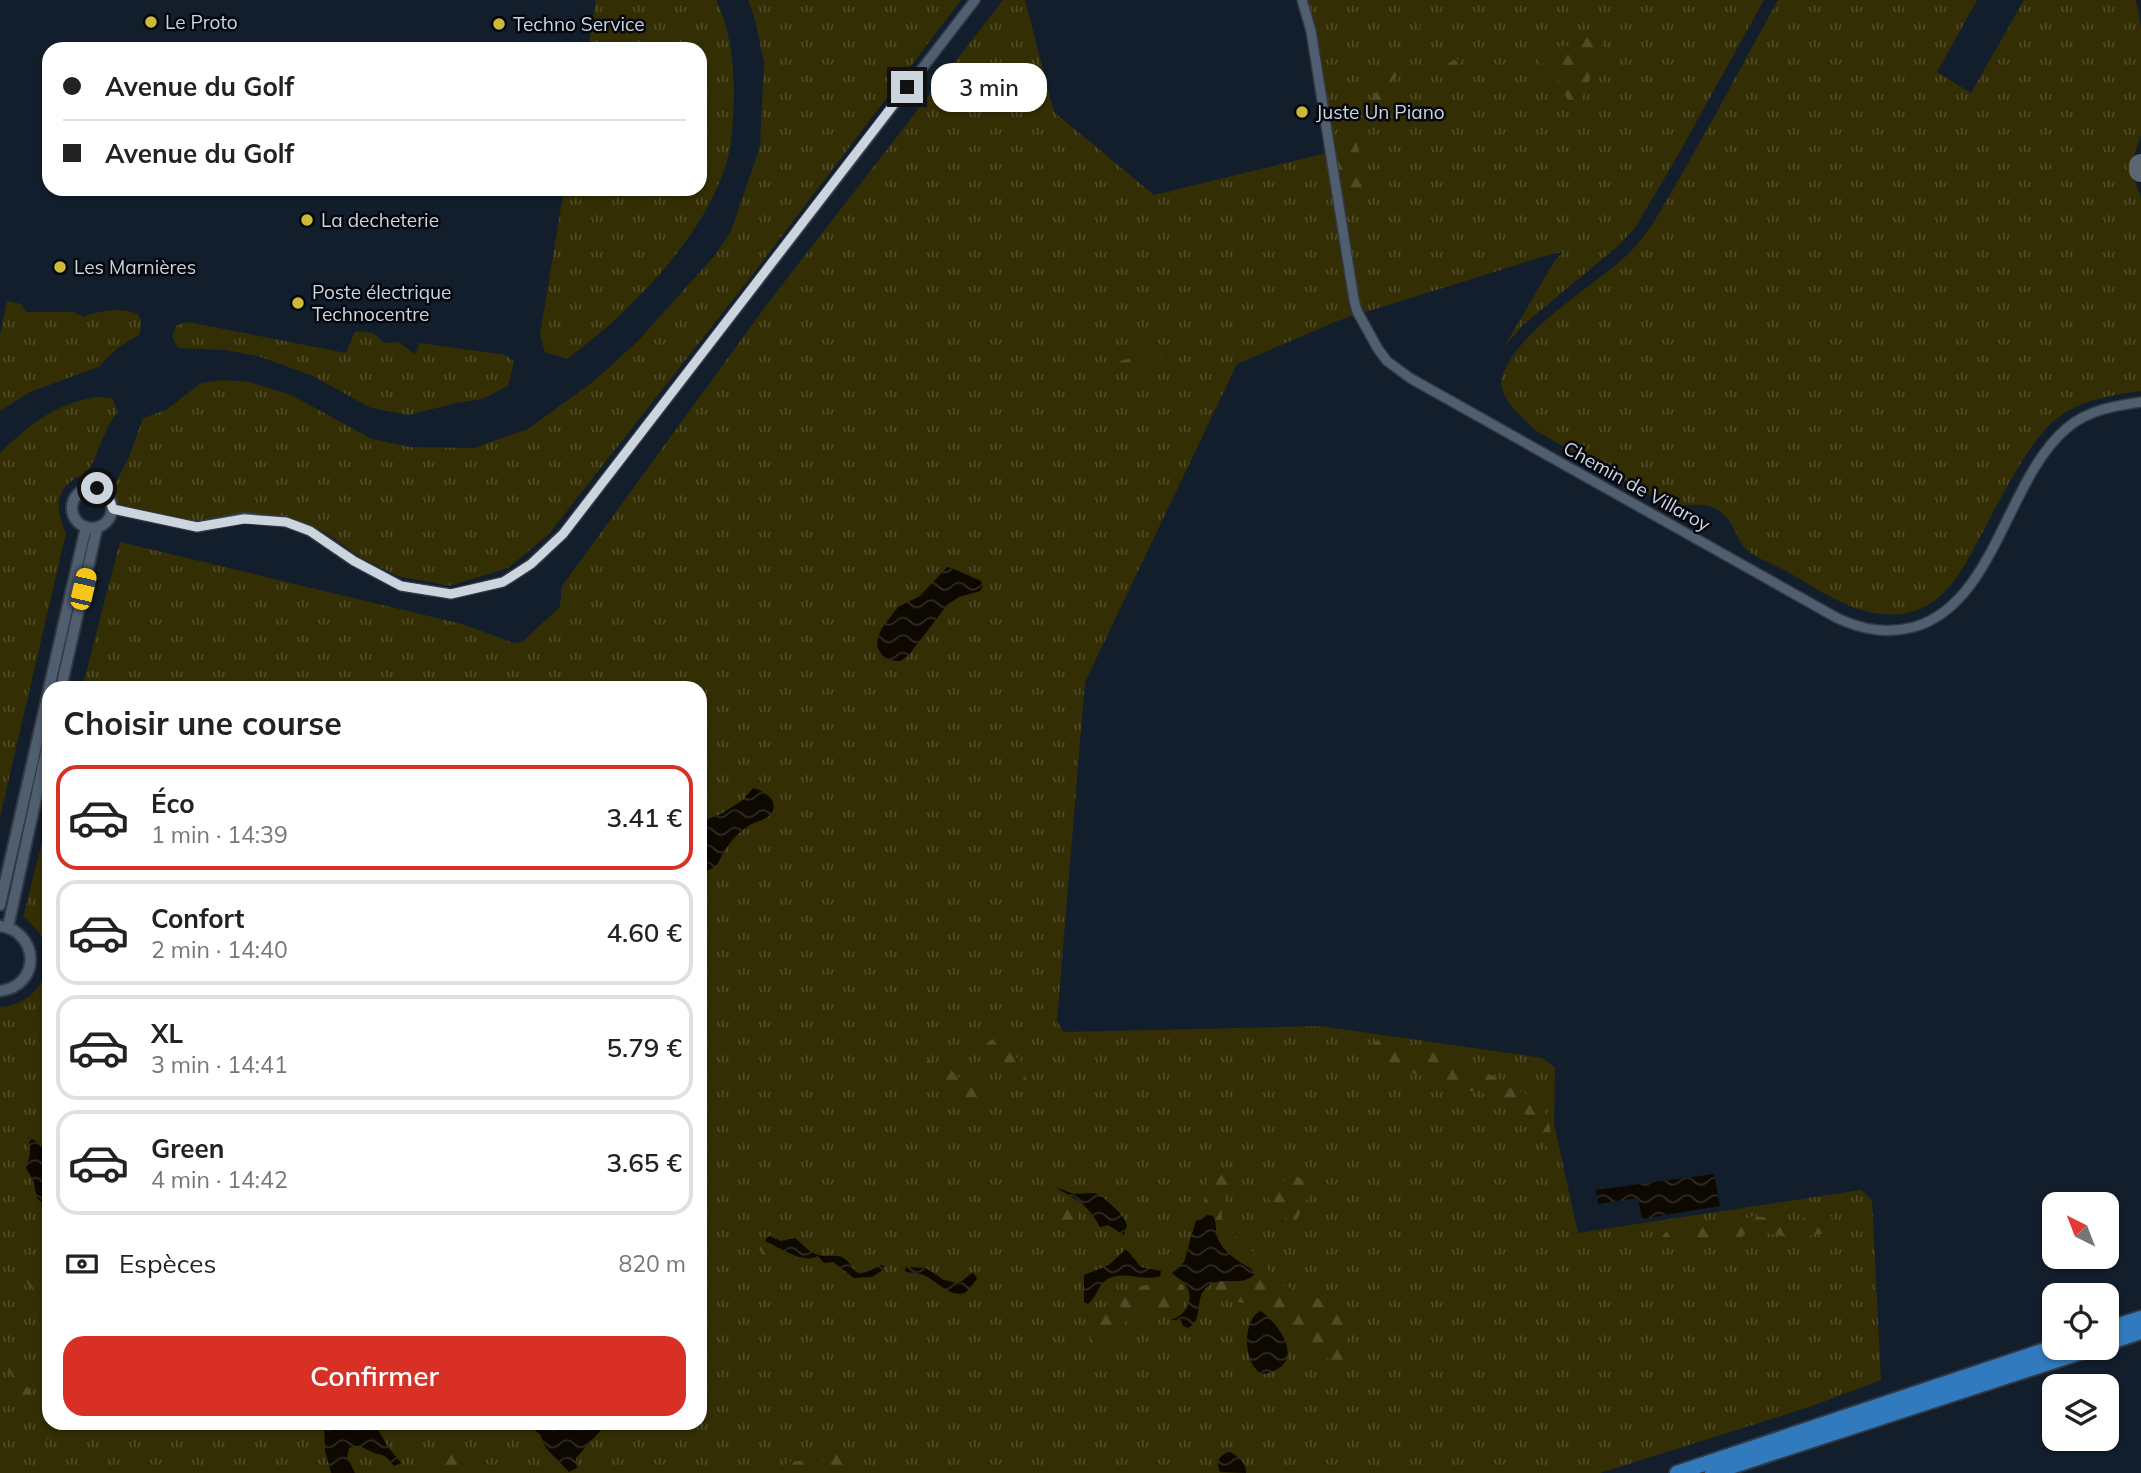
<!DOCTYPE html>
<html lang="fr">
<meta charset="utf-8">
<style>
:root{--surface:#fff;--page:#f2f2f2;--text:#222;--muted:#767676;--line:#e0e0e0;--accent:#d93025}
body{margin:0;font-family:Mulish,sans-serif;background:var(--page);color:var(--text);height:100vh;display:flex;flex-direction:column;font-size:26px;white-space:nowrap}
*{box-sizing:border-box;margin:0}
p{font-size:23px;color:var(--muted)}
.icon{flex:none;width:38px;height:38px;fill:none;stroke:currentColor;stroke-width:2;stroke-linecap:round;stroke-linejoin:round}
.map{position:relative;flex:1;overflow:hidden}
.drawer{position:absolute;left:42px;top:681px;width:665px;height:749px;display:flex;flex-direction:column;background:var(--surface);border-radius:21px;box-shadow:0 2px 5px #0004}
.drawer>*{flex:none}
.hud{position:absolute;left:42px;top:42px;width:665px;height:154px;border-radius:21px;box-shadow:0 2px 5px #0004;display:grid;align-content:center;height:154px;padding:0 21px;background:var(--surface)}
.needle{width:46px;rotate:318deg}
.fabs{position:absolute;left:2042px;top:1192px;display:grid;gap:14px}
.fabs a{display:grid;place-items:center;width:77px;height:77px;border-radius:14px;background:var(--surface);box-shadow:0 2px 5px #0004;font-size:35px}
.end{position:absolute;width:32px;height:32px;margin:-16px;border:9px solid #ccd4de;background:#111;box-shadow:0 0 0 4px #111}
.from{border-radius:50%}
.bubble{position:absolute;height:49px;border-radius:21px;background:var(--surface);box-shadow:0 2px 5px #0004;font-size:23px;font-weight:600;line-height:49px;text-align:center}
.car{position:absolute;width:21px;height:42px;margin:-21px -10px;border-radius:9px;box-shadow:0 0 5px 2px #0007;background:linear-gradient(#f5c518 24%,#345 0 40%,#f5c518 0 76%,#345 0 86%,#f5c518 0)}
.hud b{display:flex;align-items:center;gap:24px;height:66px;font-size:26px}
.hud b+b{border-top:2px solid var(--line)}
.hud i{width:18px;height:18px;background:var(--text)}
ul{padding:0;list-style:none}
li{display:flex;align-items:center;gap:21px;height:105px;margin:0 14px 10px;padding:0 7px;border:4px solid var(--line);border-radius:21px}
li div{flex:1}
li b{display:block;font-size:26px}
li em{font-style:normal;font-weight:600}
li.selected{border-color:var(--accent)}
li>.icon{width:63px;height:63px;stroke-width:1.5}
h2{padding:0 21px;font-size:32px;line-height:84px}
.pay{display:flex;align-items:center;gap:18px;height:77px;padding:0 21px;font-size:26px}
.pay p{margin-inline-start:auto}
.primary-button{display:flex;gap:14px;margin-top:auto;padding:14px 21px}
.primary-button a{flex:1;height:80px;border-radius:21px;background:var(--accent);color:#fff;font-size:28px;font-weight:600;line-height:80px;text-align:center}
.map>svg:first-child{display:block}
.grass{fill:url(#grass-tufts)}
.forest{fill:url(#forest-firs)}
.water{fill:url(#water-waves)}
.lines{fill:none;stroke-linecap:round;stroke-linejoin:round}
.taxiway{stroke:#5b6672;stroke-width:24}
.minor-casing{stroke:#323944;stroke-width:12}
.tertiary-casing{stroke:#323944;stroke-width:14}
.primary-casing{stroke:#323944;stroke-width:18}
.minor{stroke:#505f6f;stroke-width:9}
.tertiary{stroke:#505f6f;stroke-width:10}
.primary{stroke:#317abd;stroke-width:14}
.route{stroke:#ccd4de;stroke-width:9}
.poi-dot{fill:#cdb938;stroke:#04080e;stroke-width:2.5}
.labels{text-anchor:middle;stroke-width:5;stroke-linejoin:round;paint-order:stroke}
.poi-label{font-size:19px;fill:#ccd4de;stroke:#04080e;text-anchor:start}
.street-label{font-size:19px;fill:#ccd4de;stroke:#04080e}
</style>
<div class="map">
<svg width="2141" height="1473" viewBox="0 0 2141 1473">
<defs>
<pattern id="grass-tufts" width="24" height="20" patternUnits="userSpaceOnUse" patternTransform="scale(1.75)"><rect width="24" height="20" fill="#342e04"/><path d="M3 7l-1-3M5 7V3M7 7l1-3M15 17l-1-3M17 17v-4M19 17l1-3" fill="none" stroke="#504b28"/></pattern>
<pattern id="forest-firs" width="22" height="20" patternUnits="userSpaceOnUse" patternTransform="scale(1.75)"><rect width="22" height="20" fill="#342e04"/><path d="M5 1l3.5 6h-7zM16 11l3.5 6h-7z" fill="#504b28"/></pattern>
<pattern id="water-waves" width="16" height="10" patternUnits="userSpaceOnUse" patternTransform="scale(1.75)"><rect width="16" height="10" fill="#0d0800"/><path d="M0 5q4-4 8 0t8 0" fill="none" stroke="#2f2b25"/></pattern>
</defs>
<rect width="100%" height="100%" fill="#121e2c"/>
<g class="grass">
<path d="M596,0H716C730,29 734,62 734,94C733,121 733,147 723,173C700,241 625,317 567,359L545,352L540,335L564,189H700V49H588Z"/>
<path d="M748,0H961L753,274L548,535L508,568L449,586L398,576L360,557L326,533L292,518L254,515L186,522L120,507L113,488L129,457L143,418L166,410L201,383L223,380L249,382L291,395L372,439L410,447L474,448L528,429L594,381L638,341L715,255L731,231L760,147L764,63L755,19Z"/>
<path d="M1003,0H1025L1054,112L1154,195L1334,151L1318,49L1307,0H1764L1678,155L1635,228L1618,246L1523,325L1504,347L1554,262L1563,252L1548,255L1337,321L1237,364L1085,682L1057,1021L1064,1032L1320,1026L1543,1058L1555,1068L1554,1124L1578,1233L1861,1190L1872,1200L1881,1380L1809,1407L1600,1473H0V1007C50,1003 64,945 23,917L49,815V1423H700V688H82L120,542L462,624L514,643L522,642L560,607L562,586L768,303Z"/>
<path d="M1778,0H1977L1937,72L1971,93L2024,0H2136L2141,27V135L2132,162L2133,176L2141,198V391C2113,395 2084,399 2060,416C2027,439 1992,516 1971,554C1960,573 1947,595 1926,606C1877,631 1829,596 1788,572C1775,565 1757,559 1746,549C1735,537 1733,519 1718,510C1703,500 1684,508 1667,504L1538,432C1526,422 1496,396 1502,377C1517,331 1591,288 1626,256C1650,234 1664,204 1680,177C1714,119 1745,59 1778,0Z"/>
<path d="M7,301L21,304L26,312H74L83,317C101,310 120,307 138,314L141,321L140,334L118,348L98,367L30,392L0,411V335Z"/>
<path d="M188,322L346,353L355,331L373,333L385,343L398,342L415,354L420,343L506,355L514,362L508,386L482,399L456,403L409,415L371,408L313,376L258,356L225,350L178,348L172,336L177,325Z"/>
<path d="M96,397L112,398L118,412C103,429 100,452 88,471C85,476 79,476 74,479C53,493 57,513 66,533L0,817V453C30,424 55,404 96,397Z"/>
</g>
<g class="forest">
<path d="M1428,15L1432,18L1361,131L1357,145L1366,172L1359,194L1349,196L1341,191L1340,175L1335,153Z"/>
<path d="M1591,33L1602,35L1601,52L1581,101L1571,107L1553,69L1538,63L1540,50L1582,43Z"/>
<path d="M1461,58L1459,73L1465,87L1462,91L1457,92L1452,86L1455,76L1442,73V69L1450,62Z"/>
<path d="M1162,350L1163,354C1152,372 1131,374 1112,366L1113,363Z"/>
<path d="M1003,1037L1006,1039C1008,1048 1010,1056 1020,1059L1029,1088L1015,1091L1009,1085L1001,1056L988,1051L987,1043L995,1038Z"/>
<path d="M1374,1041C1390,1042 1407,1043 1422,1047C1448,1055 1532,1088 1545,1112C1550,1123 1554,1142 1550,1153L1533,1118L1513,1109L1499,1108L1493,1100L1480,1091H1462L1414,1073L1387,1070L1372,1054Z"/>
<path d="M909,1053L949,1068L959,1078L981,1090L985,1095L981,1105C961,1105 955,1087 940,1077C929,1069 916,1071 903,1066Z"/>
<path d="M1218,1167L1231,1173C1229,1187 1218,1209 1223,1221C1229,1233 1242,1240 1250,1249C1262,1260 1271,1275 1284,1285C1294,1291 1304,1293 1315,1297C1326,1302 1337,1310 1349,1315L1346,1362C1326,1361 1324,1358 1312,1342H1297L1257,1306L1215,1297L1211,1288L1212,1283L1220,1281L1233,1282L1247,1266C1229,1260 1217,1241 1216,1222L1200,1217L1196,1220L1204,1202L1207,1175Z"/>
<path d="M1295,1176L1313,1183V1186L1296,1222H1289L1267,1197L1272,1190H1281L1285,1180Z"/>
<path d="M1044,1202L1072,1210L1080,1221L1070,1228L1036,1210Z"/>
<path d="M1823,1213L1832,1217L1835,1231C1802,1238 1785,1240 1753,1229L1729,1246L1669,1241L1662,1236L1673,1225H1725L1753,1216L1770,1218L1782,1226L1798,1224L1805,1216Z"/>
<path d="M767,1242L796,1256L794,1264L782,1258L771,1260L763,1256L759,1248Z"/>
<path d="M26,1266L33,1269L37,1278L49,1289V1303L34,1292L23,1277Z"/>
<path d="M1175,1281L1183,1285L1187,1297L1182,1307C1162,1309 1136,1308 1123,1326C1114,1339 1117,1344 1101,1351L1091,1344L1088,1332C1095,1323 1122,1291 1131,1288C1145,1284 1161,1284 1175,1281Z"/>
<path d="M8,1357L12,1359L50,1428V1440L42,1437L4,1360Z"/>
<path d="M431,1423H437C440,1435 447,1437 454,1445C460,1453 460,1464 462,1473H435V1469C445,1456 442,1443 429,1434Z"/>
<path d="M843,1448L850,1454L854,1461L841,1471L789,1473L785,1467L787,1462C798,1460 811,1462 825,1460L835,1449Z"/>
</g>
<g class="water">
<path d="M947,567C951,567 974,578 981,581L983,586L980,591L959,597L948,604L908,656L900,661L884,660L877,646L878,637L882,628L898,607L920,596Z"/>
<path d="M753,788C763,790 777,799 773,810C769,820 758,820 750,825C733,836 727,846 718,863C715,868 705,871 700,875V822L721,814L743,800Z"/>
<path d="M32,1139C56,1150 49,1187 49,1209L37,1198L33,1180L26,1168L30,1154L29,1142Z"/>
<path d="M1714,1174L1720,1206L1642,1219L1638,1198L1598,1204L1596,1190Z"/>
<path d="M1055,1187L1074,1194L1095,1193L1104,1198L1122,1215L1127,1225L1124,1235L1108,1225L1100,1227L1092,1214L1082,1203Z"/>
<path d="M1207,1215L1213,1216C1218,1224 1214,1231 1218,1239C1226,1256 1240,1261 1252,1270L1254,1275C1240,1288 1219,1274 1206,1288C1194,1299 1204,1320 1188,1328L1183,1326L1181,1320H1170C1186,1317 1196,1298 1185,1284C1182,1280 1176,1277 1172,1273L1184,1262L1196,1220Z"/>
<path d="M769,1236L781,1241L795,1238C802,1244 809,1252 818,1255C827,1258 837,1253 845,1259C852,1264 853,1272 862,1272C870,1273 876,1266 883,1265L884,1269L872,1277L854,1278L833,1262L824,1263L818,1256C802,1264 783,1249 767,1242L765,1240Z"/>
<path d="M1126,1249L1141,1267L1161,1271L1160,1276C1143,1282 1127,1271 1110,1278C1097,1283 1098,1297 1088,1304L1084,1302V1275L1109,1265Z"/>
<path d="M906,1267L926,1268L944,1280L956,1283L962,1281L973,1272L977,1279C974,1282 970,1289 966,1292C955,1300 935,1281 926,1276C919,1272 912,1274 905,1271Z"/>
<path d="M1261,1311C1283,1328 1307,1366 1263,1374C1242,1366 1242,1318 1261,1311Z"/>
<path d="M319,1423L376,1426L388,1447L401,1463L394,1466C382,1450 383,1458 370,1451C361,1447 360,1443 349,1448L347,1457L355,1473H331L325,1450L324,1426Z"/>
<path d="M525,1423H607L576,1458L577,1468L569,1472L546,1448L540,1434Z"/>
<path d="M1229,1452C1237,1454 1247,1464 1246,1473L1220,1472C1215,1462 1219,1455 1229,1452Z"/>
</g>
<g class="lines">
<path class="taxiway" d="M2141,166V170"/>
<g class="minor-casing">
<g id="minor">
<path d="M1302,0L1311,31L1354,300L1357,311L1378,349L1387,361L1410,378L1837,618C1863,630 1886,634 1914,627C1995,604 2007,478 2067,428C2088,410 2114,406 2141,402"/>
<path d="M112,509L197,527L244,518L286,522L310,531L354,561L401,586L451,594L503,582L531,564L563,534L975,0"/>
</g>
</g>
<g class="tertiary-casing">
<g id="tertiary">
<circle cx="92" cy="508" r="20"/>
<path d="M49,688L86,527"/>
<path d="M61,688L97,528"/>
<path d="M0,905L49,689"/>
<path d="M0,926C40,932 41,986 0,991"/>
<path d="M8,927L49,738"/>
</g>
</g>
<g class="primary-casing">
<g id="primary">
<path d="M2107,1329L2141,1318"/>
<path d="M2107,1343L2141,1332"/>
<path d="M1677,1473L2054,1347"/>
<path d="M1712,1473L2094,1348"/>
</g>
</g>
<use href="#minor" class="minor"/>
<use href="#tertiary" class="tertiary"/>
<use href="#primary" class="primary"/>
</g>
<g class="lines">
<path class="route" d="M97,488L108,496L113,509L197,527L244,519L286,522L310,531L354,561L401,586L451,594L503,582L531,564L563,534L907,87"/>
</g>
<g class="poi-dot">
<circle cx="151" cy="22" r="7"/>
<circle cx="499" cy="24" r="7"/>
<circle cx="1302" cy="112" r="7"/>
<circle cx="307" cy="220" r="7"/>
<circle cx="60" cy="267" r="7"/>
<circle cx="298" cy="303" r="7"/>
</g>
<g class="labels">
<g class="poi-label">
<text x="165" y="29">Le Proto</text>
<text x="513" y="31">Techno Service</text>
<text x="1316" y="119">Juste Un Piano</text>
<text x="321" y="227">La decheterie</text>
<text x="74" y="274">Les Marnières</text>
<text x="312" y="299">Poste électrique<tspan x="312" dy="22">Technocentre</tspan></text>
</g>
<g class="street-label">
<text transform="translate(1637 486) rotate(29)" y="7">Chemin de Villaroy</text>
</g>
</g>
</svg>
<div class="fabs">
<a><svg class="needle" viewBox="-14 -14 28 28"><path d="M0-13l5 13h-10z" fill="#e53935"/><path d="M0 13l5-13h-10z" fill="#767676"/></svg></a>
<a><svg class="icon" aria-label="locate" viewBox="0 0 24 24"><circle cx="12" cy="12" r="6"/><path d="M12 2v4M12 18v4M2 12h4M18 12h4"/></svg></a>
<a><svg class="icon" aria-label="layers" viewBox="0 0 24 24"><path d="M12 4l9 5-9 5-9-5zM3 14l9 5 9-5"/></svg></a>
</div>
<i class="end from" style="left:97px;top:488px"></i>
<i class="end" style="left:907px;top:87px"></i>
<div class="bubble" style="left:931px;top:63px;width:116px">3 min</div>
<i class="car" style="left:83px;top:589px;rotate:13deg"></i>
<div class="hud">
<b><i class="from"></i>Avenue du Golf</b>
<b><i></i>Avenue du Golf</b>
</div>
<section class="drawer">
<h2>Choisir une course</h2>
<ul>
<li class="selected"><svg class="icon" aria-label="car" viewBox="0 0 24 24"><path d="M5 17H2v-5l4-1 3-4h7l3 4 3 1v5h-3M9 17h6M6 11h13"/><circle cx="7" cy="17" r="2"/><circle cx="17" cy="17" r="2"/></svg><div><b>Éco</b><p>1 min · 14:39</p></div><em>3.41 €</em></li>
<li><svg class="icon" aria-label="car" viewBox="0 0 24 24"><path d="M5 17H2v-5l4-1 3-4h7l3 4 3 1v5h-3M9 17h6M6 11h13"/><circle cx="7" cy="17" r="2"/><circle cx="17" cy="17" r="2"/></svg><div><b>Confort</b><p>2 min · 14:40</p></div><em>4.60 €</em></li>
<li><svg class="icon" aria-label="car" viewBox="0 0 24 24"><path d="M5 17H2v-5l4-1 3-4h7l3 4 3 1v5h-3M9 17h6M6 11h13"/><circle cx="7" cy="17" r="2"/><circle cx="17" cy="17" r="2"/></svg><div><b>XL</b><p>3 min · 14:41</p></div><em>5.79 €</em></li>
<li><svg class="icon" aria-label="car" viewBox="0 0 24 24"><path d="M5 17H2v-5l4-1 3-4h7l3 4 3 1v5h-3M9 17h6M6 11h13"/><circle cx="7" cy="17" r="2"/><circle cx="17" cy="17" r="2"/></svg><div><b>Green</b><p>4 min · 14:42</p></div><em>3.65 €</em></li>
</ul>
<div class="pay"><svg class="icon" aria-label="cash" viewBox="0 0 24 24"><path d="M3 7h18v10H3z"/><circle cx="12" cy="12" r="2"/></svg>Espèces<p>820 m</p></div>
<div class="primary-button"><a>Confirmer</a></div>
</section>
</div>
